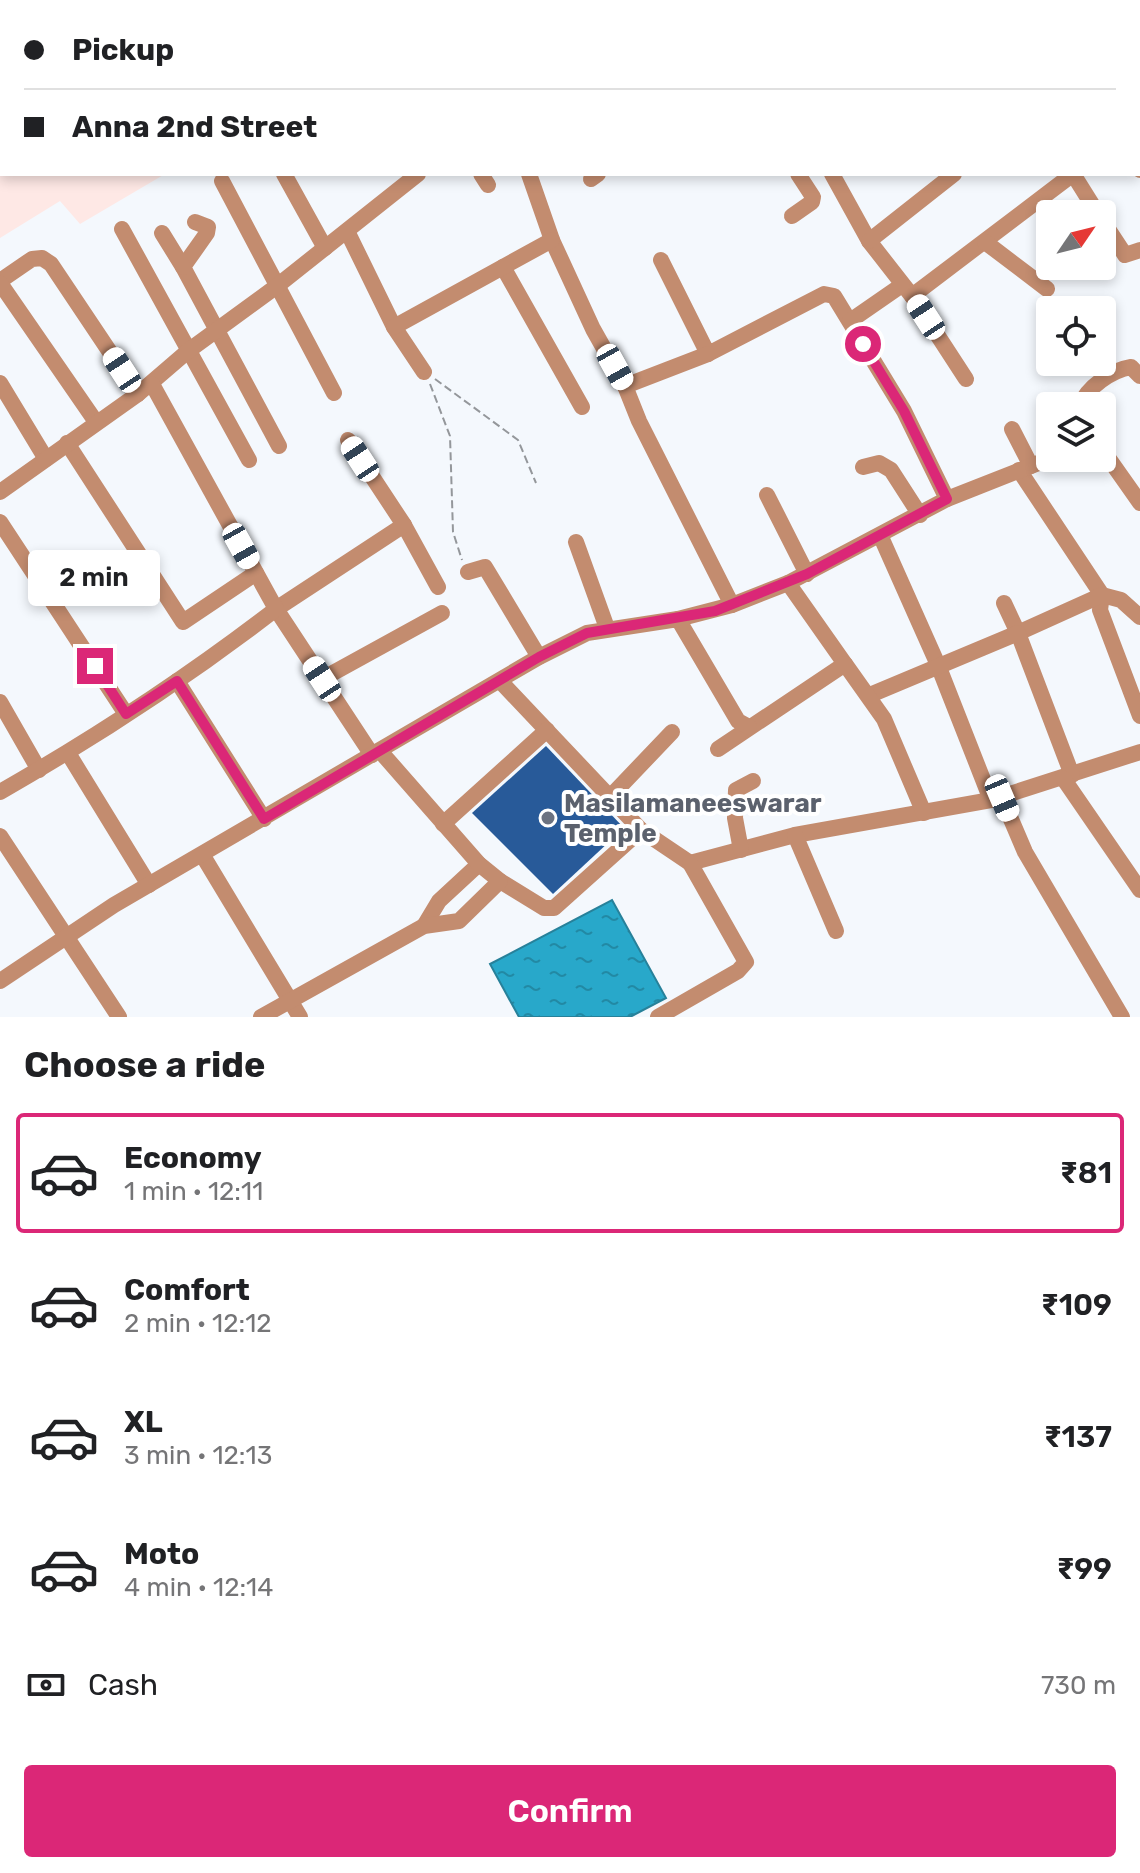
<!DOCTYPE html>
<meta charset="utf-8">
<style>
:root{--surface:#fff;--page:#f2f2f2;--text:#202124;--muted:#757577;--line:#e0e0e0;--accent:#db2777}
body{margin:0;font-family:Rubik,sans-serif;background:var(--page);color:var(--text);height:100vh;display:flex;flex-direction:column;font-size:30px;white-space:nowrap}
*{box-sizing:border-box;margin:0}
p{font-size:26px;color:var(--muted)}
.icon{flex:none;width:44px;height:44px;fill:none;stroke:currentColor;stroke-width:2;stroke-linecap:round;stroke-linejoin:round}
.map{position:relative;height:1017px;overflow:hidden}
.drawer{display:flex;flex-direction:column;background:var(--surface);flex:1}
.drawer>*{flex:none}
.banner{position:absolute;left:0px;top:0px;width:1140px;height:176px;box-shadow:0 4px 12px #0003;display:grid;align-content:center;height:176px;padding:0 24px;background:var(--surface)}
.needle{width:52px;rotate:55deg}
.fabs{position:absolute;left:1036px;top:200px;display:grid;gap:16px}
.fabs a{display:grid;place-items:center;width:80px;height:80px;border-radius:8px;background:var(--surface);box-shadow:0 4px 12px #0003;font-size:40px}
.end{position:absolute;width:36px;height:36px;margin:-18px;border:10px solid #db2777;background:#fff;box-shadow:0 0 0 4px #fff}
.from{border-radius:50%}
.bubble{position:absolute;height:56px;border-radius:8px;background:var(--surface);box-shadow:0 4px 12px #0003;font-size:26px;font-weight:600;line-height:56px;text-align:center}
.car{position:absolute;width:24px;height:48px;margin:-24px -12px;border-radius:10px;box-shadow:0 0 6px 2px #0007;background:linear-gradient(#fff 24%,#345 0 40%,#fff 0 76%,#345 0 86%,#fff 0)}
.banner b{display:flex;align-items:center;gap:28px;height:76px;font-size:30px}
.banner b+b{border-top:2px solid var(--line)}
.banner i{width:20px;height:20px;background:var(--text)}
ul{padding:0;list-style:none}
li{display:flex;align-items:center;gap:24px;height:120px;margin:0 16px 12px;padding:0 8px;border:4px solid transparent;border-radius:8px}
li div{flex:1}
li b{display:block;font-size:30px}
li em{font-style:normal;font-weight:600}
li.selected{border-color:var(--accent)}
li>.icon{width:72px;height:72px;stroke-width:1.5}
h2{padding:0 24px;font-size:36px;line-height:96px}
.pay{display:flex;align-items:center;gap:20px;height:88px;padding:0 24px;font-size:30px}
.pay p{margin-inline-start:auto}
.primary-button{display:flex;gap:16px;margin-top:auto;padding:16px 24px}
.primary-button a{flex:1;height:92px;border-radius:8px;background:var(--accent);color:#fff;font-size:32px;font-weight:600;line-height:92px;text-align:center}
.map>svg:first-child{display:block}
.industrial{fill:#fee8e5}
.water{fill:url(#water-ripples);stroke:#27819a;stroke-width:2}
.building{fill:#285a99}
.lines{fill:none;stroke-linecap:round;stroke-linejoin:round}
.path{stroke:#94979b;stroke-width:2;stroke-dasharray:8 4;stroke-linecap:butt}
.minor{stroke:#c38c6f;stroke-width:16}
.route{stroke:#db2777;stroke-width:10}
.worship-dot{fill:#6b7280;stroke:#fff;stroke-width:3}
.labels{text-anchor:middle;stroke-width:8;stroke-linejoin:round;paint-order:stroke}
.worship-label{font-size:26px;font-weight:bold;fill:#5b616d;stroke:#fff;text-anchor:start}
</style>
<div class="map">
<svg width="1140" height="1017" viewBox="0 0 1140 1017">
<defs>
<pattern id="water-ripples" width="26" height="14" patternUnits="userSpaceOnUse" patternTransform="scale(2)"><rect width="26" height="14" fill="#28a8ca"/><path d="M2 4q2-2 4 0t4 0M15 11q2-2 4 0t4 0" fill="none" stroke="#2289a4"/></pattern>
</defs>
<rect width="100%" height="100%" fill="#f4f8fd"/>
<path class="industrial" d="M0,0H468L2,2V174H165L80,224L60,201L0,238Z"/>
<path class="water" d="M612,900L666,998L630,1017H519L490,964Z"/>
<path class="building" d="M546,746L624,828L553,894L472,813Z"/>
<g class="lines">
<g class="path">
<path d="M9,2V0"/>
<path d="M0,50L2,43"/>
<path d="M435,379L518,440L536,483"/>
<path d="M430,384L450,436L453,532L462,560"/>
</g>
<g class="minor">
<path d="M649,0L650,2"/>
<path d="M960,0L962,2"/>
<path d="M626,2L628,0"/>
<path d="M940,2L942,0"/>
<path d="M1053,2L1055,0"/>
<path d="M1138,166L1140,170"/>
<path d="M284,174L325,248"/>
<path d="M481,174L488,185"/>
<path d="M529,174L552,240L593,329L625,386L639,421L732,605L788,583"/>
<path d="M832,174L869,241L912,296L1073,174L1098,214"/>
<path d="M591,179L598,174"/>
<path d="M222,181L334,393"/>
<path d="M792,216L812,202L813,197L798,174"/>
<path d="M1102,220L1125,255L1140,250"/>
<path d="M195,222L208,227L207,233L183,267L279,446"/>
<path d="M122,229L249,460"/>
<path d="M347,231L394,327L424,372"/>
<path d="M162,233L183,267"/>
<path d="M869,241L954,174"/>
<path d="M985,242L1047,289"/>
<path d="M661,260L708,354L824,294L834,296L904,411L947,499L788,583L845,664"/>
<path d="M503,267L582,407"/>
<path d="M0,281L32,259L42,258L51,264L138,394"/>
<path d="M0,283L96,422"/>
<path d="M912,296L966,379"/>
<path d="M850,321L902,285"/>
<path d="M394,327L552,240"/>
<path d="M0,383L46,459"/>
<path d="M625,386L708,354"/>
<path d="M1080,406C1087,387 1112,370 1131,367L1140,376"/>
<path d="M1012,429L1031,466"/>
<path d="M348,440L404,525L438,587"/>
<path d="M67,443L183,622L256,573"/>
<path d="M1102,449L1140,503"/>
<path d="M863,467L879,463L891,470L920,515"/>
<path d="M1019,470L1102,595L1100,610L1140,716"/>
<path d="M0,492L138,394L188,351L277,286L418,174"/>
<path d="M767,495L807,574"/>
<path d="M947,499L1051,458"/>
<path d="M0,522L126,714"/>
<path d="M881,537L938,665L991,800"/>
<path d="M576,542L607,628"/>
<path d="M468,572L485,567L539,657"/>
<path d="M1004,603L1018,633L1102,595L1121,600L1140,617"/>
<path d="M678,619L732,605"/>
<path d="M322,679L442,613"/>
<path d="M177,681L264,819"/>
<path d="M501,682L641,830L690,863L795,835L991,800L1140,752"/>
<path d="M870,695L1018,633L1072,775"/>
<path d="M0,702L39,770"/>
<path d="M718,749L845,664L884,719L924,813"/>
<path d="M68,753L149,885"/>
<path d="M372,755L276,609L404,525"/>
<path d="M1063,778L1140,890"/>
<path d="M0,792C96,737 189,676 276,609L152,384"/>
<path d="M610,797L672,732"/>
<path d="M1002,798L1025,852L1122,1017"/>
<path d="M443,824L547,730"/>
<path d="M795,835L836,931"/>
<path d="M0,836L119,1017"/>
<path d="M741,850L735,818L736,790L753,781"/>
<path d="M203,856L300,1017"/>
<path d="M500,881L544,908H554L641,830"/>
<path d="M424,926L439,901L479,864"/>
<path d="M0,981L114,905L539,657L587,633L678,619L738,721L749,727"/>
<path d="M261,1017L424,926L459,921L500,881L479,864L380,751"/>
<path d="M658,1017L738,971L746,962L690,863"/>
</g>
</g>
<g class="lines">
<path class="route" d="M95,666L126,714L177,681L264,819L539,657L587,633L715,611L807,574L947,499L904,411L863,344"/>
</g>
<circle class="worship-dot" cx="548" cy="818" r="8"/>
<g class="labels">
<g class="worship-label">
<text x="564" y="812">Masilamaneeswarar<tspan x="564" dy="30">Temple</tspan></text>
</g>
</g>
</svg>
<div class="fabs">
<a><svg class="needle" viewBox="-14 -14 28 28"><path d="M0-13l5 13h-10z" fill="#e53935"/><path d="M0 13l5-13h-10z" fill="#757577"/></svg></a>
<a><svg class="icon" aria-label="locate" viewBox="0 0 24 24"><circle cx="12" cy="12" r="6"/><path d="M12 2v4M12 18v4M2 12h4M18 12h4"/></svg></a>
<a><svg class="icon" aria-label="layers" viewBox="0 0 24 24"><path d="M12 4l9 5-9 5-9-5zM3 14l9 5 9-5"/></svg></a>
</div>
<i class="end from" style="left:863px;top:344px"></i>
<i class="end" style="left:95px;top:666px"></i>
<div class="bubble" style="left:28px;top:550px;width:132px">2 min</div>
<i class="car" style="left:926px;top:317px;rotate:327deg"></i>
<i class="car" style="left:615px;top:367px;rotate:151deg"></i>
<i class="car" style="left:122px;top:370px;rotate:327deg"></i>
<i class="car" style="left:360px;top:459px;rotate:327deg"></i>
<i class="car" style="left:241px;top:546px;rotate:151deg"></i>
<i class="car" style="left:322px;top:679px;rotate:327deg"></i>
<i class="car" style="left:1002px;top:798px;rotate:157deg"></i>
<div class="banner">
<b><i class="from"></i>Pickup</b>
<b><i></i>Anna 2nd Street</b>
</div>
</div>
<section class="drawer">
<h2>Choose a ride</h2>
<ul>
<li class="selected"><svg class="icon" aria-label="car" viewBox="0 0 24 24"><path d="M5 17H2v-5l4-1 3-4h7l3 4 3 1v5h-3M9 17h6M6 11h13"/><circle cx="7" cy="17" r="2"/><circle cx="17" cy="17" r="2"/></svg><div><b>Economy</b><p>1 min · 12:11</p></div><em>₹81</em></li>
<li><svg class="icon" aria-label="car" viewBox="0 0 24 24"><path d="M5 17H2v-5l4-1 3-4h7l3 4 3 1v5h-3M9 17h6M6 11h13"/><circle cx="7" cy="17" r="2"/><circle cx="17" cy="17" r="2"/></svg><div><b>Comfort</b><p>2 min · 12:12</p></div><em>₹109</em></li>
<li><svg class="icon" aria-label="car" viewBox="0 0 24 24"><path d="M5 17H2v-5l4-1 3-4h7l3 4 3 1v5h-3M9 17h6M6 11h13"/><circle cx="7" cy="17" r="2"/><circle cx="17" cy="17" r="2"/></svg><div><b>XL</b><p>3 min · 12:13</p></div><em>₹137</em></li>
<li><svg class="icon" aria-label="car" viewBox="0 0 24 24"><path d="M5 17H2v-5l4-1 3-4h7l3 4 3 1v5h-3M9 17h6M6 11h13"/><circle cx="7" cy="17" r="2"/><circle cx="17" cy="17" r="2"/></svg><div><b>Moto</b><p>4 min · 12:14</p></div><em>₹99</em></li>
</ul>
<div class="pay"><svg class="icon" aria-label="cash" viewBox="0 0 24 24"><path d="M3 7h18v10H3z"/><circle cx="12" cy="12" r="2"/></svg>Cash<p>730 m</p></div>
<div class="primary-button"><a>Confirm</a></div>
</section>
